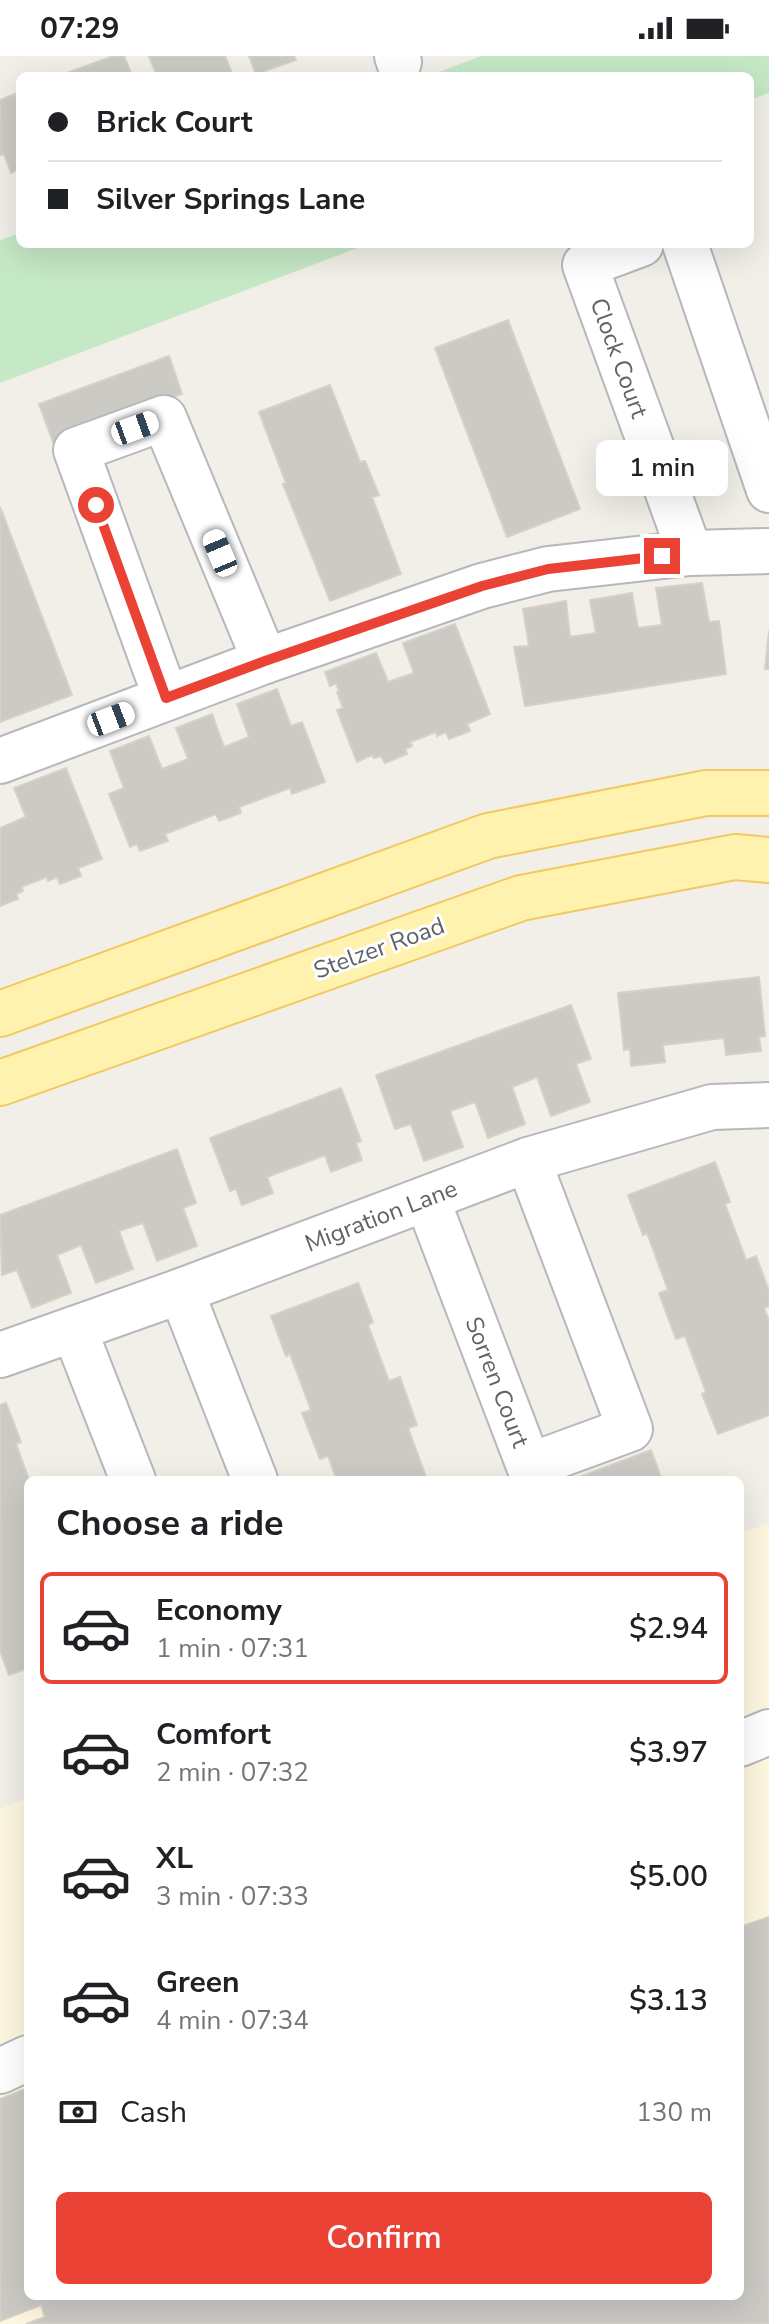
<!DOCTYPE html>
<meta charset="utf-8">
<style>
:root{--surface:#fff;--page:#f6f6f6;--text:#202124;--muted:#757577;--line:#e0e0e0;--accent:#ea4335}
body{margin:0;font-family:"Nunito Sans",sans-serif;background:var(--page);color:var(--text);height:100vh;display:flex;flex-direction:column;font-size:30px;white-space:nowrap}
*{box-sizing:border-box;margin:0}
p{font-size:26px;color:var(--muted)}
.icon{flex:none;width:44px;height:44px;fill:none;stroke:currentColor;stroke-width:2;stroke-linecap:round;stroke-linejoin:round}
.map{position:relative;flex:1;overflow:hidden}
.details{position:absolute;left:24px;top:1420px;width:720px;height:824px;display:flex;flex-direction:column;background:var(--surface);border-radius:12px;box-shadow:0 8px 32px #0002}
.details>*{flex:none}
.guide{position:absolute;left:16px;top:16px;width:738px;height:176px;border-radius:12px;box-shadow:0 8px 32px #0002;display:grid;align-content:center;height:176px;padding:0 32px;background:var(--surface)}
.end{position:absolute;width:36px;height:36px;margin:-18px;border:10px solid #ea4335;background:#fff;box-shadow:0 0 0 4px #fff}
.from{border-radius:50%}
.bubble{position:absolute;height:56px;border-radius:12px;background:var(--surface);box-shadow:0 8px 32px #0002;font-size:26px;font-weight:600;line-height:56px;text-align:center}
.car{position:absolute;width:24px;height:48px;margin:-24px -12px;border-radius:10px;box-shadow:0 0 6px 2px #0007;background:linear-gradient(#fff 24%,#345 0 40%,#fff 0 76%,#345 0 86%,#fff 0)}
.guide b{display:flex;align-items:center;gap:28px;height:76px;font-size:30px}
.guide b+b{border-top:2px solid var(--line)}
.guide i{width:20px;height:20px;background:var(--text)}
ul{padding:0;list-style:none}
li{display:flex;align-items:center;gap:24px;height:112px;margin:0 16px 12px;padding:0 16px;border:4px solid transparent;border-radius:12px}
li div{flex:1}
li b{display:block;font-size:30px}
li em{font-style:normal;font-weight:600}
li.selected{border-color:var(--accent)}
li>.icon{width:72px;height:72px;stroke-width:1.5}
h2{padding:0 32px;font-size:36px;line-height:96px}
.pay{display:flex;align-items:center;gap:20px;height:88px;padding:0 32px;font-size:30px}
.pay p{margin-inline-start:auto}
.button{display:flex;gap:16px;margin-top:auto;padding:16px 32px}
.button a{flex:1;height:92px;border-radius:12px;background:var(--accent);color:#fff;font-size:32px;font-weight:600;line-height:92px;text-align:center}
.status{display:flex;justify-content:space-between;align-items:center;height:56px;padding:0 40px;background:var(--surface);direction:ltr}
.status svg{height:22px;fill:currentColor}
.map>svg:first-child{display:block}
.commercial{fill:#fef7e0}
.green{fill:#c5e8c5}
.building{fill:#cccac5;stroke:#d6d1c6;stroke-width:2}
.lines{fill:none;stroke-linecap:round;stroke-linejoin:round}
.minor-casing{stroke:#b5b8bc;stroke-width:48}
.major-casing{stroke:#f2c960;stroke-width:48}
.minor{stroke:#fff;stroke-width:44}
.major{stroke:#fff2af;stroke-width:44}
.route{stroke:#ea4335;stroke-width:10}
.labels{text-anchor:middle;stroke-width:6;stroke-linejoin:round;paint-order:stroke}
.street-label{font-size:24px;fill:#5f6368;stroke:#fff}
</style>
<div class="status"><b>07:29</b><svg viewBox="0 0 49 12"><path d="M0 12V9h3v3zM5 12V6h3v6zM10 12V3h3v9zM15 12V0h3v12zM26 1h20v11H26zM47 4h2v5h-2z"/></svg></div>
<div class="map">
<svg width="769" height="2268" viewBox="0 0 769 2268">
<rect width="100%" height="100%" fill="#f1efe8"/>
<path class="commercial" d="M769,1467V2268H0V1753L28,1742V2240H740V1478Z"/>
<g class="green">
<path d="M481,0H769V37L750,44V20H429Z"/>
<path d="M20,177V188H368L0,327V184Z"/>
</g>
<g class="building">
<path d="M113,0H124L132,20H59Z"/>
<path d="M149,0H225L233,20H157Z"/>
<path d="M249,0H294L296,4L256,18Z"/>
<path d="M15,38L17,43L20,42V113L11,117L4,98L0,99V44Z"/>
<path d="M508,264L580,453L507,481L435,292Z"/>
<path d="M169,300L182,338L53,386L39,348Z"/>
<path d="M330,329L360,406L365,405L379,439L372,441L401,518L330,545L283,428L286,427L259,356Z"/>
<path d="M0,451L72,639L0,666Z"/>
<path d="M702,527L709,566L719,565L726,618L525,650L514,591L529,590L523,553L566,545L570,581L596,577L590,544L632,537L638,572L662,569L656,532Z"/>
<path d="M455,568L490,658L467,668L470,675L449,683L446,676L437,680L436,676L410,686L412,690L405,693L407,698L385,707L381,700L374,702L372,699L357,706L337,654L343,652L337,636L339,635L336,627L330,630L325,616L376,597L388,626L414,617L403,587Z"/>
<path d="M769,575V613H765Z"/>
<path d="M277,633L291,670L302,666L325,726L292,738L290,732L239,751L241,757L219,765L216,758L165,778L168,785L140,795L137,788L130,791L109,738L124,732L110,695L149,680L162,713L188,703L176,672L212,658L224,691L249,681L237,648Z"/>
<path d="M66,712L102,803L78,812L81,820L60,828L57,821L48,825L47,821L21,831L23,835L16,838L18,843L0,850V772L26,761L14,732Z"/>
<path d="M759,921L765,980L759,981L761,995L726,999L724,982L663,989L665,1006L631,1010L630,993L624,994L618,937Z"/>
<path d="M571,949L591,1003L576,1008L590,1046L551,1060L537,1021L512,1031L525,1068L488,1082L475,1046L450,1055L463,1091L424,1105L411,1068L395,1073L376,1019Z"/>
<path d="M341,1032L361,1085L356,1087L362,1104L331,1116L325,1099L267,1121L273,1137L242,1149L236,1133L230,1135L210,1082Z"/>
<path d="M177,1093L196,1147L183,1152L197,1190L157,1205L143,1167L119,1175L133,1213L96,1227L81,1189L57,1199L71,1237L32,1252L17,1214L2,1219L0,1159Z"/>
<path d="M715,1106L730,1146L725,1148L746,1204L756,1200L769,1235V1250L764,1252L769,1265V1359L718,1378L702,1338L706,1336L685,1280L676,1283L659,1237L668,1234L647,1177L643,1179L628,1139Z"/>
<path d="M358,1227L373,1266L368,1269L389,1325L400,1321L417,1369L408,1372L427,1424H337L328,1400L320,1403L302,1357L311,1354L290,1298L286,1300L271,1260Z"/>
<path d="M6,1347L21,1386L16,1388L29,1424L28,1612L9,1619L0,1595V1349Z"/>
<path d="M651,1394L662,1424H572Z"/>
<path d="M769,1861V2268H26L45,2261L41,2249L0,2265V2043L28,2032V2240H740V1871Z"/>
</g>
<g class="lines">
<g class="minor-casing">
<g id="minor">
<path d="M397,0L399,6"/>
<path d="M641,188L585,209L690,497"/>
<path d="M685,188L769,434"/>
<path d="M166,642L76,394L164,362L265,605"/>
<path d="M0,705L265,605L482,530L548,513L690,497L769,495"/>
<path d="M427,1143L529,1410L630,1373L528,1104"/>
<path d="M181,1235L255,1424"/>
<path d="M74,1273L133,1424"/>
<path d="M0,1299L181,1235L528,1104L712,1051L769,1049"/>
<path d="M740,1688L769,1676"/>
<path d="M0,2015L28,2002"/>
</g>
</g>
<g class="major-casing">
<g id="major">
<path d="M0,958L488,780L706,737H769"/>
<path d="M0,1027L521,842L735,801L769,804"/>
</g>
</g>
<use href="#minor" class="minor"/>
<use href="#major" class="major"/>
</g>
<g class="lines">
<path class="route" d="M96,449L166,642L265,605L482,530L548,513L662,500"/>
</g>
<g class="labels">
<g class="street-label">
<text transform="translate(619 302) rotate(70)" y="8">Clock Court</text>
<text transform="translate(379 892) rotate(-20)" y="8">Stelzer Road</text>
<text transform="translate(381 1160) rotate(-21)" y="8">Migration Lane</text>
<text transform="translate(497 1326) rotate(69)" y="8">Sorren Court</text>
</g>
</g>
</svg>
<i class="end from" style="left:96px;top:449px"></i>
<i class="end" style="left:662px;top:500px"></i>
<div class="bubble" style="left:596px;top:384px;width:132px">1 min</div>
<i class="car" style="left:135px;top:372px;rotate:70deg"></i>
<i class="car" style="left:220px;top:497px;rotate:337deg"></i>
<i class="car" style="left:111px;top:663px;rotate:69deg"></i>
<div class="guide">
<b><i class="from"></i>Brick Court</b>
<b><i></i>Silver Springs Lane</b>
</div>
<section class="details">
<h2>Choose a ride</h2>
<ul>
<li class="selected"><svg class="icon" aria-label="car" viewBox="0 0 24 24"><path d="M5 17H2v-5l4-1 3-4h7l3 4 3 1v5h-3M9 17h6M6 11h13"/><circle cx="7" cy="17" r="2"/><circle cx="17" cy="17" r="2"/></svg><div><b>Economy</b><p>1 min · 07:31</p></div><em>$2.94</em></li>
<li><svg class="icon" aria-label="car" viewBox="0 0 24 24"><path d="M5 17H2v-5l4-1 3-4h7l3 4 3 1v5h-3M9 17h6M6 11h13"/><circle cx="7" cy="17" r="2"/><circle cx="17" cy="17" r="2"/></svg><div><b>Comfort</b><p>2 min · 07:32</p></div><em>$3.97</em></li>
<li><svg class="icon" aria-label="car" viewBox="0 0 24 24"><path d="M5 17H2v-5l4-1 3-4h7l3 4 3 1v5h-3M9 17h6M6 11h13"/><circle cx="7" cy="17" r="2"/><circle cx="17" cy="17" r="2"/></svg><div><b>XL</b><p>3 min · 07:33</p></div><em>$5.00</em></li>
<li><svg class="icon" aria-label="car" viewBox="0 0 24 24"><path d="M5 17H2v-5l4-1 3-4h7l3 4 3 1v5h-3M9 17h6M6 11h13"/><circle cx="7" cy="17" r="2"/><circle cx="17" cy="17" r="2"/></svg><div><b>Green</b><p>4 min · 07:34</p></div><em>$3.13</em></li>
</ul>
<div class="pay"><svg class="icon" aria-label="cash" viewBox="0 0 24 24"><path d="M3 7h18v10H3z"/><circle cx="12" cy="12" r="2"/></svg>Cash<p>130 m</p></div>
<div class="button"><a>Confirm</a></div>
</section>
</div>
